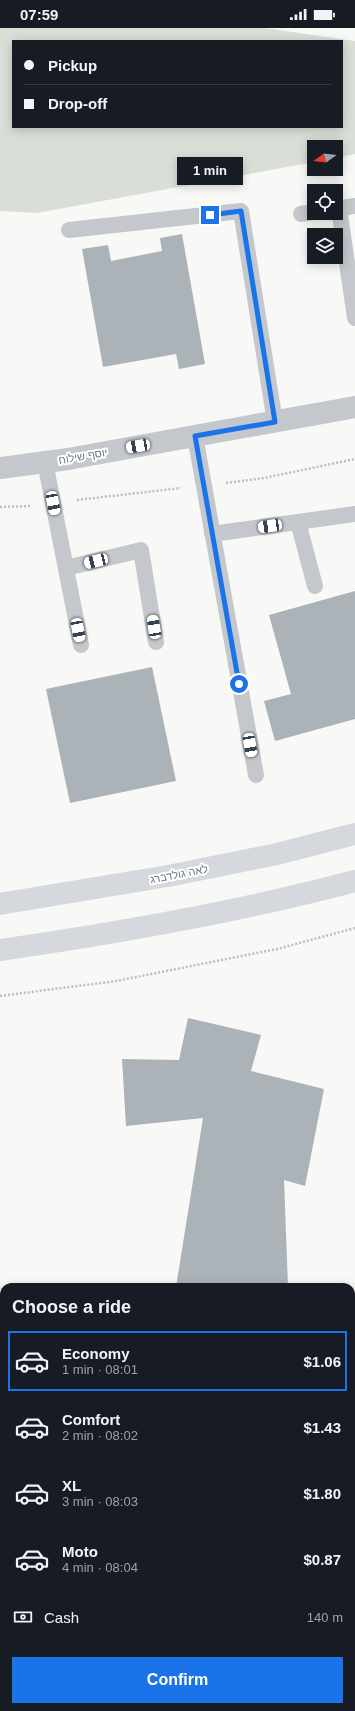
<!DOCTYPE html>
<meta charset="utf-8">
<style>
:root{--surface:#171b24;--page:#242831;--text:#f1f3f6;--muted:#9ea1a6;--line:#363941;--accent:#1a73e8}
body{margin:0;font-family:Helvetica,Heebo,sans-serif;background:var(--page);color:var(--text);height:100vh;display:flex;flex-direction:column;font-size:15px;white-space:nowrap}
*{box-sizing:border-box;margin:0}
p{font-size:13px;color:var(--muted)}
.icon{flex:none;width:22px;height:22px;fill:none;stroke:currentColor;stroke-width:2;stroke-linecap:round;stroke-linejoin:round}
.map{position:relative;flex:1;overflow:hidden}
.panel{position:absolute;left:0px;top:1255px;width:355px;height:428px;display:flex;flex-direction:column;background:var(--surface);border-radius:12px 12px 0 0;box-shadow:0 2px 10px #0003}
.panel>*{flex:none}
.top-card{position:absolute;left:12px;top:12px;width:331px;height:88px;border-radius:0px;box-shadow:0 2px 10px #0003;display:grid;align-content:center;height:88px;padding:0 12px;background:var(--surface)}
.needle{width:26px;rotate:255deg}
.controls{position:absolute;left:307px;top:112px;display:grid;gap:8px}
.controls a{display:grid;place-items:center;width:36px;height:36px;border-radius:0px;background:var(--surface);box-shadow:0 2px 10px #0003;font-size:20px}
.end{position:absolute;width:18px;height:18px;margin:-9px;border:5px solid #1a73e8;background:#fff;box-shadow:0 0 0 2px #fff}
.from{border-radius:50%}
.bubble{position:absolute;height:28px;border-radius:0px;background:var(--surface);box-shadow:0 2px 10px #0003;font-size:13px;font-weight:600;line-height:28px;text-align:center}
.car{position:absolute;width:12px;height:24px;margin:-12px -6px;border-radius:5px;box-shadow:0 0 3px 1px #0007;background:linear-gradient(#fff 24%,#345 0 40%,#fff 0 76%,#345 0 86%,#fff 0)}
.top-card b{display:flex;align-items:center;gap:14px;height:38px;font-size:15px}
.top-card b+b{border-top:1px solid var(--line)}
.top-card i{width:10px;height:10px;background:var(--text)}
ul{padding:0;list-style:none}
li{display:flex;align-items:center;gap:12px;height:60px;margin:0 8px 6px;padding:0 4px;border:2px solid transparent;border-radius:0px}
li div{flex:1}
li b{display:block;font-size:15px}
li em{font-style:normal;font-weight:600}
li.current{border-color:var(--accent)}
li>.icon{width:36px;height:36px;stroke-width:1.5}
h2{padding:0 12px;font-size:18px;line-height:48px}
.pay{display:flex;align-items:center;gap:10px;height:44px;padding:0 12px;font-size:15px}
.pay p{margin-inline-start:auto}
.cta{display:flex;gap:8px;margin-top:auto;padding:8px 12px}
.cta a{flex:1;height:46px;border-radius:0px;background:var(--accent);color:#fff;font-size:16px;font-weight:600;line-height:46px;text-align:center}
.status{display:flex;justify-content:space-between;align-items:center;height:28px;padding:0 20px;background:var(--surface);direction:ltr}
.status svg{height:11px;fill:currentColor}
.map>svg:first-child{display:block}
.green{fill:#d9dfd7;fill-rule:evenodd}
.building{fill:#abb2b8}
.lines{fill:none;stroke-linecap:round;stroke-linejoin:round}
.path{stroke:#bcbec1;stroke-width:2.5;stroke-dasharray:2 2;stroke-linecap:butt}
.lane{stroke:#c4c7cb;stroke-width:16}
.street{stroke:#c4c7cb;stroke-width:22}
.secondary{stroke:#d5d9dd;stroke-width:22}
.rail-casing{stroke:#a5aab0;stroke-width:4.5}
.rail{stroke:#fff;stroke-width:3;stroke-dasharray:9;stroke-linecap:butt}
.route{stroke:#1a73e8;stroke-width:5}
.labels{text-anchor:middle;stroke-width:4;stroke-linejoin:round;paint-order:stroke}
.street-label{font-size:11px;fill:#697685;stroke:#fff}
</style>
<div class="status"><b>07:59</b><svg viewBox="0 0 49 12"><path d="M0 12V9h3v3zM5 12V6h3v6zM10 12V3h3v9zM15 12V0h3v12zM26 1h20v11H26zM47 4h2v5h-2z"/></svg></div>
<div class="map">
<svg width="355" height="1683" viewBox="0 0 355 1683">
<rect width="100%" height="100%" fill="#f8f8f6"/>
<path class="green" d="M0,0H265L355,13V126L336,130V119H314V134L37,185L0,183ZM13,13H342V99H13Z"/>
<g class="building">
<path d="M182,206L205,336L179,341L176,326L103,339L82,221L108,217L111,233L162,223L160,210Z"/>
<path d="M355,563V691L275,713L264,673L291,666L269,587Z"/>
<path d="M152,639L176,753L70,775L46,661Z"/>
<path d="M188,990L261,1007L251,1043L324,1061L305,1158L284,1152L288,1259H176L203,1090L126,1098L122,1031L179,1032Z"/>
</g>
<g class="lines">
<g class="path">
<path d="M226,455L264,450L355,431"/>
<path d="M77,472L181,460"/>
<path d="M0,479L30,478"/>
<path d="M0,968L116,953L277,921L355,900"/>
</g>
<g class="lane">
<path d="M339,180L355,290"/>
<path d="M336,181L355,178"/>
<path d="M301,186L314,184"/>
<path d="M69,202L241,183L275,394"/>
<path d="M195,408L256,747"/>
<path d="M45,434L81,617"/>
<path d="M298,494L315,558"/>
<path d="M212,506L355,486"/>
<path d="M66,540L141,522L156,614"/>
</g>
<path class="street" d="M0,440L68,431L355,379"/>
<g class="secondary">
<path d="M0,876L168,848L277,826L355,806"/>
<path d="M0,922C119,905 238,884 355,853"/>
</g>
<g class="rail-casing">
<g id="rail">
<path d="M0,1451L4,1452"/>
<path d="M0,1474L4,1475"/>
<path d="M351,1553L355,1554"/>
<path d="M351,1575L355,1576"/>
</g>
</g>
<use href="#rail" class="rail"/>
</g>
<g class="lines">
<path class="route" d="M210,187L241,183L275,394L195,408L239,656"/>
</g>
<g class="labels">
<g class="street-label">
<text transform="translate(83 428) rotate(-10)" y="4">יוסף שילוח</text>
<text transform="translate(179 846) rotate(-11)" y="4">לאה גולדברג</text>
</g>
</g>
</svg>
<div class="controls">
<a><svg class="needle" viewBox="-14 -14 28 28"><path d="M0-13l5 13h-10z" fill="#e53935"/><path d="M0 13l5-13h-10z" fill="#9ea1a6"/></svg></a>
<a><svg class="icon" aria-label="locate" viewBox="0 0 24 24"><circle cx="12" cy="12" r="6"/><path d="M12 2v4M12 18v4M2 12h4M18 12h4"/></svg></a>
<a><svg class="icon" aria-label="layers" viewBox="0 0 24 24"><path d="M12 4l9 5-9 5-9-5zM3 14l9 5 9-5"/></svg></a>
</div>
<i class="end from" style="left:239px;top:656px"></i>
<i class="end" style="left:210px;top:187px"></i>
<div class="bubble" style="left:177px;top:129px;width:66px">1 min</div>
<i class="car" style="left:138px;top:418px;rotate:260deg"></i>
<i class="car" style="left:53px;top:475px;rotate:169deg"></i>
<i class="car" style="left:270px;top:498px;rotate:262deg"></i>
<i class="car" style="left:96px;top:533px;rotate:256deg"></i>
<i class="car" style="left:154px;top:599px;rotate:351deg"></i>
<i class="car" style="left:78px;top:602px;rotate:169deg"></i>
<i class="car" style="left:250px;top:717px;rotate:170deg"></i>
<div class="top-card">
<b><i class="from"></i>Pickup</b>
<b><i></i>Drop-off</b>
</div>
<section class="panel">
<h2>Choose a ride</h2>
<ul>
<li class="current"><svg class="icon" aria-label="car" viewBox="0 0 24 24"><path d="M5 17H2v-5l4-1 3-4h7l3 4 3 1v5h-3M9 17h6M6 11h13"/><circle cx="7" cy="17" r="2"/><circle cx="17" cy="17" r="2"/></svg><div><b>Economy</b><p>1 min · 08:01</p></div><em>$1.06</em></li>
<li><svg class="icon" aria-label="car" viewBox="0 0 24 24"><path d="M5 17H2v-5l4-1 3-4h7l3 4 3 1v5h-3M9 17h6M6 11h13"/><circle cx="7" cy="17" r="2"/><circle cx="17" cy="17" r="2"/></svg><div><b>Comfort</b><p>2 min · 08:02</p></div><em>$1.43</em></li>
<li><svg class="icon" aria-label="car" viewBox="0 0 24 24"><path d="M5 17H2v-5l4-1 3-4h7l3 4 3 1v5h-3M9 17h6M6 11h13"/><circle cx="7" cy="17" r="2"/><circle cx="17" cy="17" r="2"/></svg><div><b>XL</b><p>3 min · 08:03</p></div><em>$1.80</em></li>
<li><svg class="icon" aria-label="car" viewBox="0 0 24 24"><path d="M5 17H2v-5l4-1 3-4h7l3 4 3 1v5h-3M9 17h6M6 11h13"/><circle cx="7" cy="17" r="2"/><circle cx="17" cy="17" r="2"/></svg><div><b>Moto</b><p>4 min · 08:04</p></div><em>$0.87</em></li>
</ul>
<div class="pay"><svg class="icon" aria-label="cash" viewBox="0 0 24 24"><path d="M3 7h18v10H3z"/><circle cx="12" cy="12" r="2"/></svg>Cash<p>140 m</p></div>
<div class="cta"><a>Confirm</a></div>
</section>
</div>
